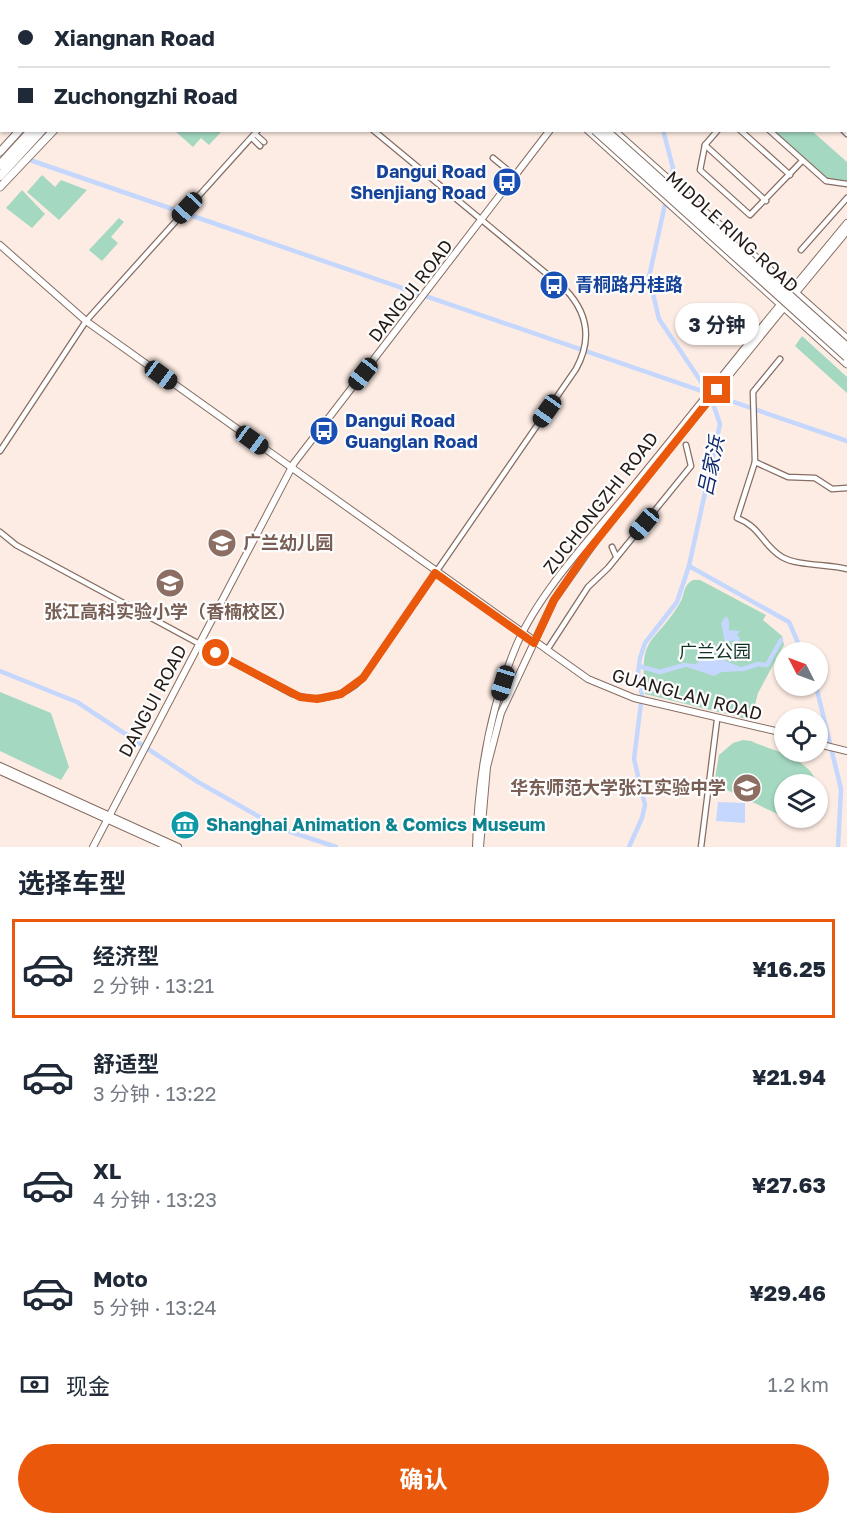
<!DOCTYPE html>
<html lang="zh">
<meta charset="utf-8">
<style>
:root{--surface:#fff;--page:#f2f2f3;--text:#1f2937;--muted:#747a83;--line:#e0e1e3;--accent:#ea580c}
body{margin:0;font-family:"Golos Text","Noto Sans SC",sans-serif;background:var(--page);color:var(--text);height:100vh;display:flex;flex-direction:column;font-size:22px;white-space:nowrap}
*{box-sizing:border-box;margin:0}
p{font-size:20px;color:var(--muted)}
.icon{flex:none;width:33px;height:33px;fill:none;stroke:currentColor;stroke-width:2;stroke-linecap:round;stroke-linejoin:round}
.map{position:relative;height:847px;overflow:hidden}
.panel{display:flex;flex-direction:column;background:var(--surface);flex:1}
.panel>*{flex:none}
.banner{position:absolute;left:0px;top:0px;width:848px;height:132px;box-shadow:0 2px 4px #0004;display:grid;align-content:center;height:132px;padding:0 18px;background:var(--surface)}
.needle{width:39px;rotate:312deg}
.fabs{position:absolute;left:774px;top:642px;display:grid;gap:12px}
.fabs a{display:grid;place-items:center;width:54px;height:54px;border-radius:50%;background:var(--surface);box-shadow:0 2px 4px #0004;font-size:30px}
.end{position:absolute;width:27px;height:27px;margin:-14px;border:8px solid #ea580c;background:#fff;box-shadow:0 0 0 3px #fff}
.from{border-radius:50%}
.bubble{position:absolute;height:42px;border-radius:21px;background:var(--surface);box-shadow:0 2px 4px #0004;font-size:20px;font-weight:700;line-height:42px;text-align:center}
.car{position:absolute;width:18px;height:36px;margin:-18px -9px;border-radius:8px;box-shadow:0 0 4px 2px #0007;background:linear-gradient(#222 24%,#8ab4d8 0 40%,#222 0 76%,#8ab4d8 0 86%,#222 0)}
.banner b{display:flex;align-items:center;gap:21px;height:57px;font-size:22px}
.banner b+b{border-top:2px solid var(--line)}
.banner i{width:15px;height:15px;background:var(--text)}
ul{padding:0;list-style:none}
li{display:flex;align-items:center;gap:18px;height:99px;margin:0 12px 9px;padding:0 6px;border:3px solid transparent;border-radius:0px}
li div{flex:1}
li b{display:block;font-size:22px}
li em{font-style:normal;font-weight:700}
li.current{border-color:var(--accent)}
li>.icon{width:54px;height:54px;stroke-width:1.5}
h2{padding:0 18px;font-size:27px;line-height:72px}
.pay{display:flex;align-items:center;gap:15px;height:66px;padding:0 18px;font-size:22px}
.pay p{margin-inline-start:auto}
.cta{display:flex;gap:12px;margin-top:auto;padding:12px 18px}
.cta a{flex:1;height:69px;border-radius:36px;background:var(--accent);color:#fff;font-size:24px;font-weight:700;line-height:69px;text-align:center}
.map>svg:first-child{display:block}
.green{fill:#a4d8c0}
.water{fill:#c5d7fd}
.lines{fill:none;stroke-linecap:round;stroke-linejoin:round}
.canal{stroke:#c5d7fd;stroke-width:4.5}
.street-casing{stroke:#866d62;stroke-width:7}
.secondary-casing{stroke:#866d62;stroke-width:8}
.primary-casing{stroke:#866d62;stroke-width:9}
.highway-casing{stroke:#866d62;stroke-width:10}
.street{stroke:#fff;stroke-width:4.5}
.secondary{stroke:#fff;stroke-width:6}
.primary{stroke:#fff;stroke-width:7}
.highway{stroke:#fff;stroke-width:8}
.highway-bridge-casing{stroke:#866d62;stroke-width:10;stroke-linecap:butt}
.highway-bridge{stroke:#fff;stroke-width:8}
.route{stroke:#ea580c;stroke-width:8}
.labels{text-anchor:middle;stroke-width:4.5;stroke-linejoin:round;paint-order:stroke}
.transit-label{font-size:18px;font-weight:bold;fill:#164399;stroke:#fdfdfd;text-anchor:start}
.street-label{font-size:18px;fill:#241a16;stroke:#fdfdfd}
.education-label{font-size:18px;font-weight:bold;fill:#785e54;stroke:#fdfdfd;text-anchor:start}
.park-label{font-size:18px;fill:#0f3426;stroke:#fdfdfd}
.culture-label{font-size:18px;font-weight:bold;fill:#0d838f;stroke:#fdfdfd;text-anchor:start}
.water-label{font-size:20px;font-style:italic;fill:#112a6f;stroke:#fdfdfd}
</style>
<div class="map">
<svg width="847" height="847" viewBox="0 0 847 847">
<rect width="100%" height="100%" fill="#fdece4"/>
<g class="green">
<path d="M175,131H222L209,145L201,138L193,147Z"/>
<path d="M773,131H812L847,162V181L826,178Z"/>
<path d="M42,175L55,187L61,180L87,190L59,220L27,192Z"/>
<path d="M22,190L45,214L32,228L6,208Z"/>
<path d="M119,218L124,222L111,237L118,243L102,261L89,250Z"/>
<path d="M802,336L847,377V393L795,346Z"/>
<path d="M693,580H700L766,615L763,620L782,636L784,645L758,693L751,720L645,694C639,633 653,647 680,603C685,594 683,585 693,580Z"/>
<path d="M0,692L51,713L69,767L61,780L0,751Z"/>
<path d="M743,740L751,741C773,751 810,758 817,784H784V817L714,784L719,755L733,743Z"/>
</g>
<g class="water">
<path d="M726,616L729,620V630L740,631L737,635L740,638L738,644L733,640L725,643L721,623Z"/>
<path d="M707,653L743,668V671L722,672L714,676L684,666V663L696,664Z"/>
<path d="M718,802L745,803V823L716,821Z"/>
</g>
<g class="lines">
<g class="canal">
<path d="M628,0V2"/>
<path d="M663,130L673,168L670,183"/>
<path d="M27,159L847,441"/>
<path d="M666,200L649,277L659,319L710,395L720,424L689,566L789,622L802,652"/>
<path d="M639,666L660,672L684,665"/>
<path d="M743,669L758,664L767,665L781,640"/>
<path d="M0,671L77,702L198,782L279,828L336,847"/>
<path d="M816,686L841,789L838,847"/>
<path d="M629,847L642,818L645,805L634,759L642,695L638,674L640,658L645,643L677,602L689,566"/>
</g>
<g class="street-casing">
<g id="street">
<path d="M810,0L812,2"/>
<path d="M816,0L818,2"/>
<path d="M591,2L596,0"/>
<path d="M605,2L610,0"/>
<path d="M846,27L847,28"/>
<path d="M846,33H847"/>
<path d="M718,130L705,145L700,170L750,215L802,161"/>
<path d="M740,130L790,175"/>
<path d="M769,130L826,181L847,184"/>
<path d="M843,130L847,134"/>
<path d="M255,134L264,142"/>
<path d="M252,138L260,146"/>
<path d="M705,145L766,201"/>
<path d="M493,158L515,176"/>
<path d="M801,250L847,198"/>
<path d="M780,359L753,392L755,462L737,518C761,527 762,545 782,557C797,566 828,564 847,569"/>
<path d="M0,451L86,321L258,130"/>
<path d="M755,462L788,477L815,478L832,489L847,488"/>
<path d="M0,532L16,545L292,694C318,703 344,698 363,678L576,369C592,340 588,313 565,289L373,130"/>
<path d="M612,547L616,556"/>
<path d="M547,650L588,587L608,568L691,466L686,445"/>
<path d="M701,847L717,720"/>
</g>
</g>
<g class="secondary-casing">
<g id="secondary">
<path d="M579,0L580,2"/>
<path d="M0,245L86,321L588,679L634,698L784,733"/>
<path d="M790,292L847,223"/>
<path d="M794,295L847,231"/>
<path d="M818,744L847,751"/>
<path d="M0,766L178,847"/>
<path d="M0,771L168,847"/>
<path d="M93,847L294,463L550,130"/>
<path d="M476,847C478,778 490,707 517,644C541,590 590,539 627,494C680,430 731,364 784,300"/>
<path d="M480,847L487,767L501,713L554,600L602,532L786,305"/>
</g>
</g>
<g class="primary-casing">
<g id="primary">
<path d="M444,0L445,2"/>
<path d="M139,2L140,0"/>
<path d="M181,2L183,0"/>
<path d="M588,130L847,364"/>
<path d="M613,130L847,339"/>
<path d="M0,152L20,130"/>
<path d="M0,187L54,130"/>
</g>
</g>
<g class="highway-casing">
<g id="highway">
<path d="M432,0L434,2"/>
<path d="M451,0L452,2"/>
<path d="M461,0L463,2"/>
<path d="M472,0L473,2"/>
<path d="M152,2L154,0"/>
<path d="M162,2L164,0"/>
<path d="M170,2L172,0"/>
<path d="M0,165L32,130"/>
<path d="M0,176L42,130"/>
</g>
</g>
<use href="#street" class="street"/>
<use href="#secondary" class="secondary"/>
<use href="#primary" class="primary"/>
<use href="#highway" class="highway"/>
<g class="highway-bridge-casing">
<g id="highway-bridge">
<path d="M595,130L847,357"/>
<path d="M605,130L847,347"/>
</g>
</g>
<use href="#highway-bridge" class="highway-bridge"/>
</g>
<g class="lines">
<path class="route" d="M216,653L300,697L317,699L341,694L363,678L435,573L534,643L554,600L584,556L717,390"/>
</g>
<defs>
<g id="bus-disc" transform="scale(1.5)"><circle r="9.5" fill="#1a4fb4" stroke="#fdfdfd"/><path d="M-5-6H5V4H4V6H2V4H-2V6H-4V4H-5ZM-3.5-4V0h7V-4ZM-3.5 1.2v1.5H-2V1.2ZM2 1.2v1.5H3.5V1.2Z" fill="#fff"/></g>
<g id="school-disc" transform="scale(1.5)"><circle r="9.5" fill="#8d6e63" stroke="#fdfdfd"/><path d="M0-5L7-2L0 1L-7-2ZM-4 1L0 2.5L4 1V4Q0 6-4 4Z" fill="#fff"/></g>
<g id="museum-disc" transform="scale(1.5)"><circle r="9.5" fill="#0f9aa8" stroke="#fdfdfd"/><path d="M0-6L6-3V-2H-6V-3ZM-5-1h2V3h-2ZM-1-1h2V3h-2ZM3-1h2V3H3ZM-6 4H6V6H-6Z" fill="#fff"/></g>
</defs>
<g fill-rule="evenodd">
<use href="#bus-disc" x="507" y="182"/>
<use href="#bus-disc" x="554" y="285"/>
<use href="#bus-disc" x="324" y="431"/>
<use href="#school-disc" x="222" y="543"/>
<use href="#school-disc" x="170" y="583"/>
<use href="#school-disc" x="747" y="788"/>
<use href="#museum-disc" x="185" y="825"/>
</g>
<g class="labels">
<g class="transit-label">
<text x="486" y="178" text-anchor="end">Dangui Road<tspan x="486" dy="21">Shenjiang Road</tspan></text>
<text x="575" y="291">青桐路丹桂路</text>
<text x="345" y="427">Dangui Road<tspan x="345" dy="21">Guanglan Road</tspan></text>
</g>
<g class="street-label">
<text transform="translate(732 232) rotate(42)" y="6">MIDDLE RING ROAD</text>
<text transform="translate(411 291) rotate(-52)" y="6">DANGUI ROAD</text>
<text transform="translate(601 503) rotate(-52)" y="6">ZUCHONGZHI ROAD</text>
<text transform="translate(687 695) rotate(15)" y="6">GUANGLAN ROAD</text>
<text transform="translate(153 701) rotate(-62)" y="6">DANGUI ROAD</text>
</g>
<g class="education-label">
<text x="243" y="549">广兰幼儿园</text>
<text x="170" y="618" text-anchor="middle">张江高科实验小学（香楠校区）</text>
<text x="726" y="794" text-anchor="end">华东师范大学张江实验中学</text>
</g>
<g class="park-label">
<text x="715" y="658">广兰公园</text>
</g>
<g class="culture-label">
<text x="206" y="831">Shanghai Animation &amp; Comics Museum</text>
</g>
<g class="water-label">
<text transform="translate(711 466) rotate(-78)" y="7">吕家浜</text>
</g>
</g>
</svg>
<div class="fabs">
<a><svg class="needle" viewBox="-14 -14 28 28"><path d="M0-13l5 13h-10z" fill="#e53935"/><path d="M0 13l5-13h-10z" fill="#747a83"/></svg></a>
<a><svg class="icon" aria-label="locate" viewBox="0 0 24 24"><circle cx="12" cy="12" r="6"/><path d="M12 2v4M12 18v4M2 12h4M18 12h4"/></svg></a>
<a><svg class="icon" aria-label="layers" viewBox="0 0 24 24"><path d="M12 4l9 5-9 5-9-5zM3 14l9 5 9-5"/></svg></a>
</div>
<i class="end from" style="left:216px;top:653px"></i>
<i class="end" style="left:717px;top:390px"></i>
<div class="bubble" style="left:675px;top:303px;width:84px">3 分钟</div>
<i class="car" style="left:187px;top:208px;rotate:223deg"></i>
<i class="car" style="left:363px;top:374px;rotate:218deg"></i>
<i class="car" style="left:161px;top:375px;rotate:126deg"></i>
<i class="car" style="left:547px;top:411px;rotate:215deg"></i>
<i class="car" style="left:252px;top:440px;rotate:126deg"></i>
<i class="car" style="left:644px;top:524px;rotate:220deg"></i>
<i class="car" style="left:503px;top:683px;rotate:197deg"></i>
<div class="banner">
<b><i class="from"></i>Xiangnan Road</b>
<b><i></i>Zuchongzhi Road</b>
</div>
</div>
<section class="panel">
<h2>选择车型</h2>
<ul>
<li class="current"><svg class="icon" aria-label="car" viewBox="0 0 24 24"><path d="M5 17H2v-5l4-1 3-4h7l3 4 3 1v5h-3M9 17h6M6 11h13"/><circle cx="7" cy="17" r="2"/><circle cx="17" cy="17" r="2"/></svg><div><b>经济型</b><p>2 分钟 · 13:21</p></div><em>¥16.25</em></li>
<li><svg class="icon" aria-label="car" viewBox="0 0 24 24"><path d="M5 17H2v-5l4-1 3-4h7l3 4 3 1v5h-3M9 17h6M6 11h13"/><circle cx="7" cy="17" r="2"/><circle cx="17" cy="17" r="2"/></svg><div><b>舒适型</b><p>3 分钟 · 13:22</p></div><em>¥21.94</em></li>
<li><svg class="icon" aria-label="car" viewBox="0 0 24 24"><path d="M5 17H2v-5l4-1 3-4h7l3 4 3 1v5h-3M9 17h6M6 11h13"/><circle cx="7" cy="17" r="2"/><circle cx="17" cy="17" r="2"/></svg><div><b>XL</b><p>4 分钟 · 13:23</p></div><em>¥27.63</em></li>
<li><svg class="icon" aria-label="car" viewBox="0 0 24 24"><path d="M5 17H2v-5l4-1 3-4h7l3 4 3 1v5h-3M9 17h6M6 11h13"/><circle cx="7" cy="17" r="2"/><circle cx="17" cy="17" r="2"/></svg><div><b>Moto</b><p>5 分钟 · 13:24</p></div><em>¥29.46</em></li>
</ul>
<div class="pay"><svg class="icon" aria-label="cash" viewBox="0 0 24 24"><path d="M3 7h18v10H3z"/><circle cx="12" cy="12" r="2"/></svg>现金<p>1.2 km</p></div>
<div class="cta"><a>确认</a></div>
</section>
